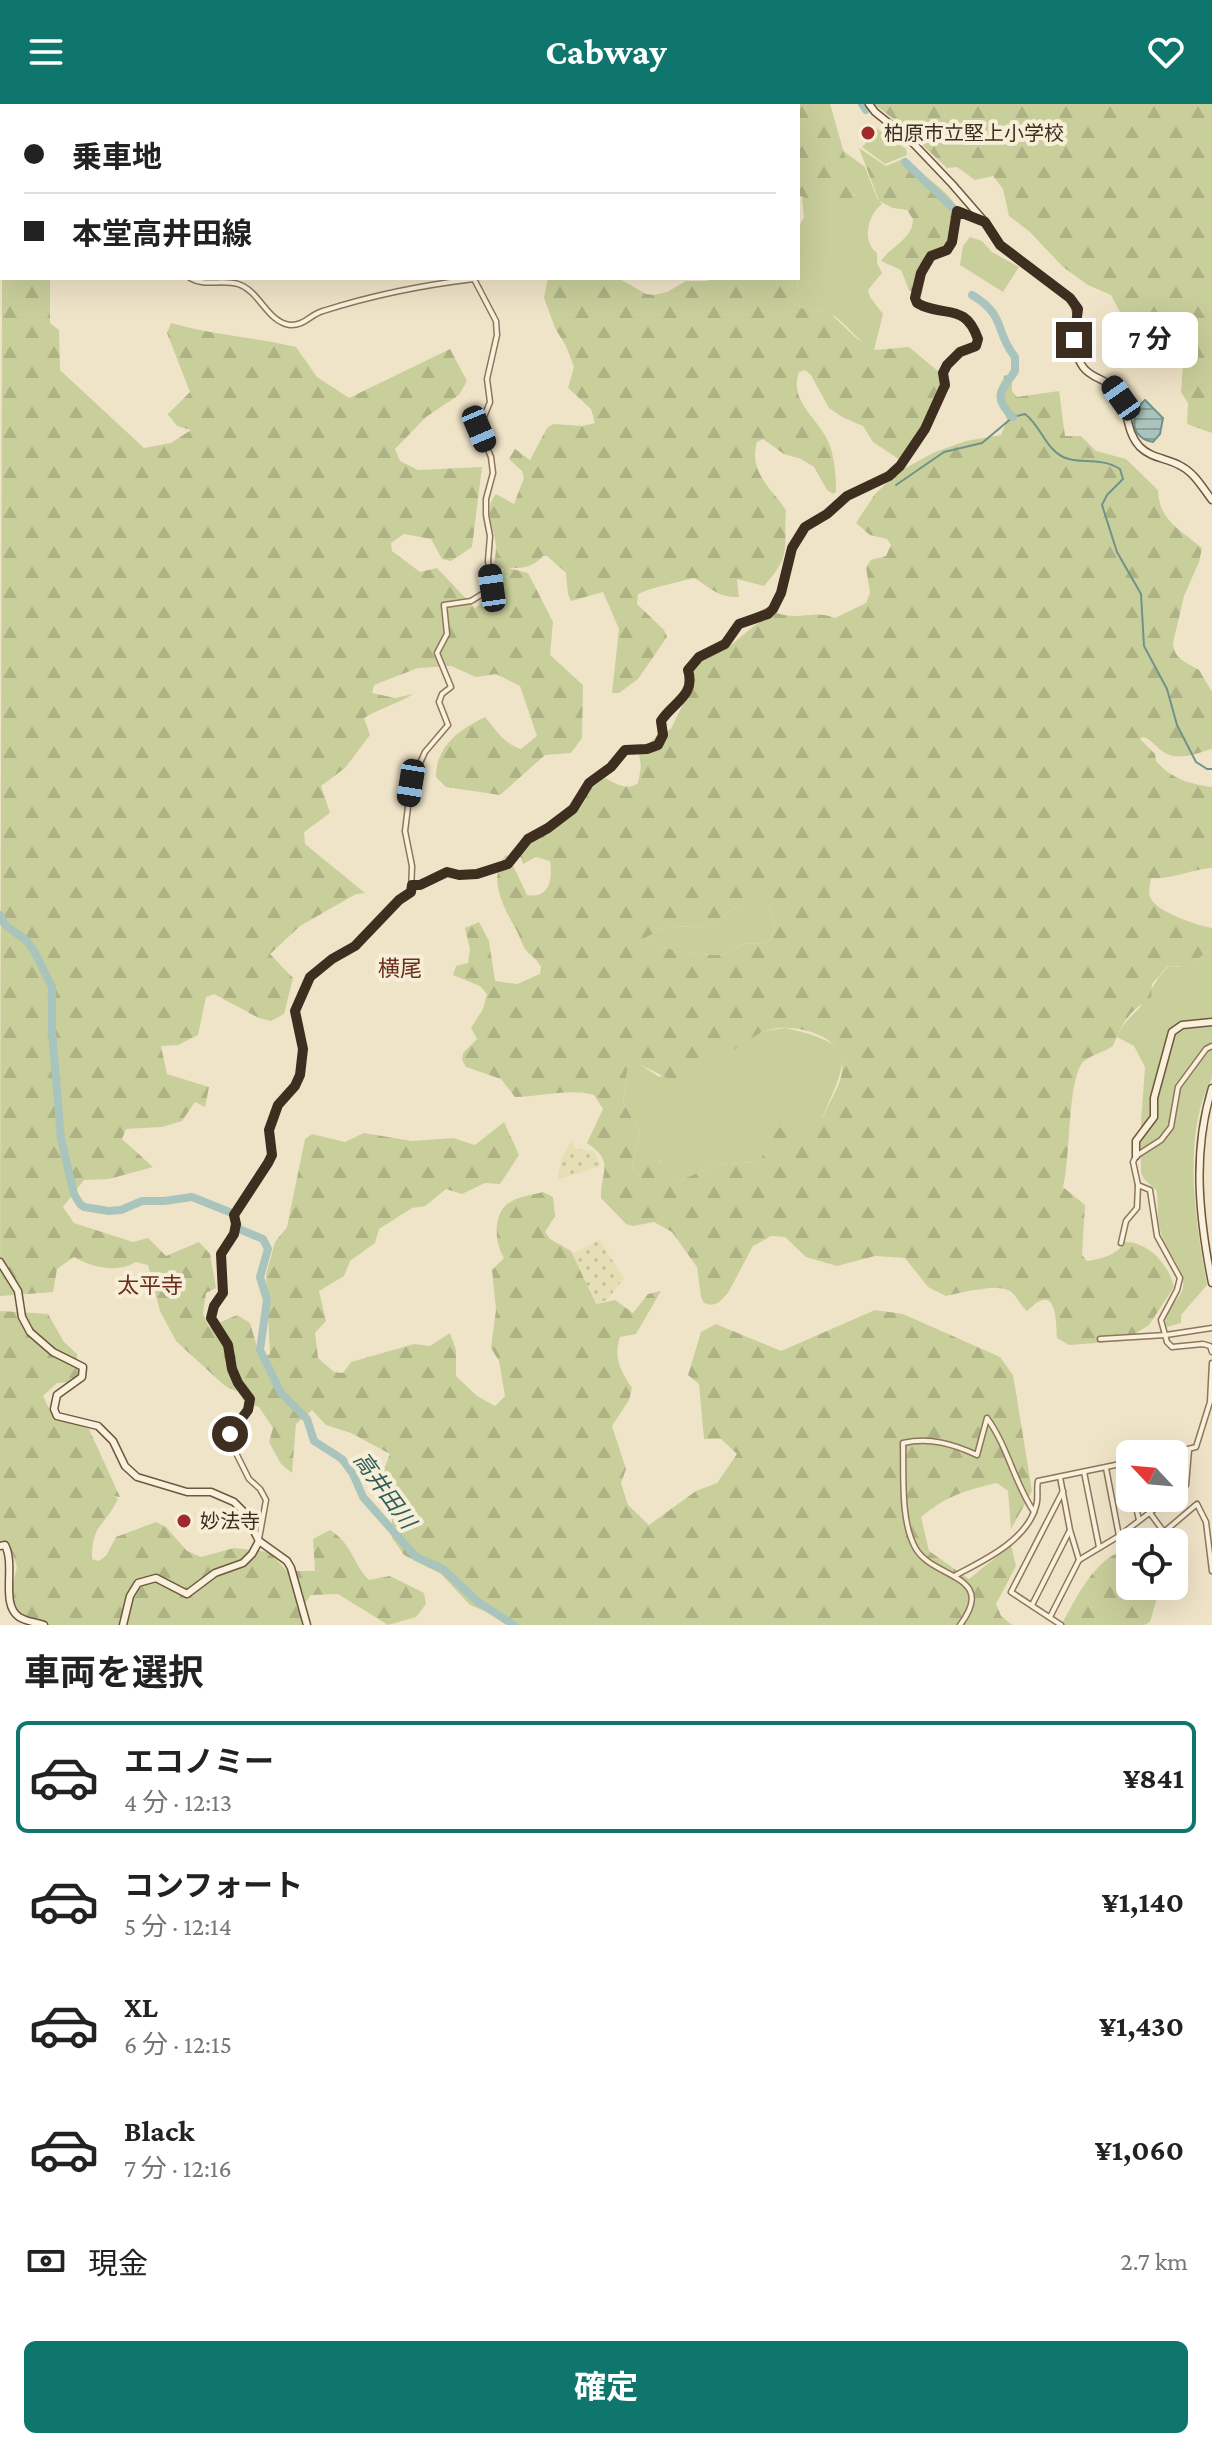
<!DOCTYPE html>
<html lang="ja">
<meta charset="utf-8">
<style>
:root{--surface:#fff;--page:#f2f2f2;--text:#222;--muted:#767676;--line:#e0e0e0;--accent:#0f766e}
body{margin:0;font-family:"Crimson Pro","Noto Sans JP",serif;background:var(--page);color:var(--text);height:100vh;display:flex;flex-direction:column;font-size:30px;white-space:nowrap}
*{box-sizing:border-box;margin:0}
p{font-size:26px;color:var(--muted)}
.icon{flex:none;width:44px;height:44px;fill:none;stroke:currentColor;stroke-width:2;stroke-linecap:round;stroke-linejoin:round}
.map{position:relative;height:1521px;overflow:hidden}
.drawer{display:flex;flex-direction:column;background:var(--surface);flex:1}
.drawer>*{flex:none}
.hud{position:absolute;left:0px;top:0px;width:800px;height:176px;box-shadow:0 8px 32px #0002;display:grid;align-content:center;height:176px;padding:0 24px;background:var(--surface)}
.needle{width:52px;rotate:296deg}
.fabs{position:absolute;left:1116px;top:1336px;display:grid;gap:16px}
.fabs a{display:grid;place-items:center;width:72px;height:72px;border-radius:12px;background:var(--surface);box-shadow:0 8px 32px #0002;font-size:40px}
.end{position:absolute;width:36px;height:36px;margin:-18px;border:10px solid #3d2e20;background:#fff;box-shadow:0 0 0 4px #fff}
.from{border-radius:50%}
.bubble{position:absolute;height:56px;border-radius:12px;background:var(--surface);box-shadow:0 8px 32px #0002;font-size:26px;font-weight:700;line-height:56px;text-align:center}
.car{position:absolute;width:24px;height:48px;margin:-24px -12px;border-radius:10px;box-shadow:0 0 6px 2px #0007;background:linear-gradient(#222 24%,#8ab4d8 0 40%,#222 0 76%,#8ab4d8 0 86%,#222 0)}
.hud b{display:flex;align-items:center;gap:28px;height:76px;font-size:30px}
.hud b+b{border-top:2px solid var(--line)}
.hud i{width:20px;height:20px;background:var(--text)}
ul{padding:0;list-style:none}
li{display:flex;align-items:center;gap:24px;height:112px;margin:0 16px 12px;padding:0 8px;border:4px solid transparent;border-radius:12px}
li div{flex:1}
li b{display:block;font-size:30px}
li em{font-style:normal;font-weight:700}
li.on{border-color:var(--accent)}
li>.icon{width:72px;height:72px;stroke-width:1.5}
h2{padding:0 24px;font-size:36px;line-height:96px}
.pay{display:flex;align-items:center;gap:20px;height:88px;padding:0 24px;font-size:30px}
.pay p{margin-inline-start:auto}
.button{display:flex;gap:16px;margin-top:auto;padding:16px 24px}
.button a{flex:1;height:92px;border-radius:12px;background:var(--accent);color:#fff;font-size:32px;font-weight:700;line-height:92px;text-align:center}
header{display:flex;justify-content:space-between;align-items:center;height:104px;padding:0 24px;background:var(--accent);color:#fff;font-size:36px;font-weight:700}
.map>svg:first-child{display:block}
.farmland{fill:url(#farmland-dots)}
.green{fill:#c9cf9b}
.forest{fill:url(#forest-firs);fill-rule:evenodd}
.water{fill:url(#water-rules);stroke:#6f938a;stroke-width:2}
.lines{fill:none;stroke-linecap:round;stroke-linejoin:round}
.stream{stroke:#6f938a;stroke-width:2}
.river{stroke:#a9c4bc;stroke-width:8}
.street-casing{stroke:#8d765c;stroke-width:7}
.secondary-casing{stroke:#6f573f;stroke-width:9}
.street{stroke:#faf1dc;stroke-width:4}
.secondary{stroke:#faf1dc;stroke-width:6}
.route{stroke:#3d2e20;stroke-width:10}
.poi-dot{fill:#9e2a2b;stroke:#f7eed8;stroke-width:3}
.labels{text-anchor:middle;stroke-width:8;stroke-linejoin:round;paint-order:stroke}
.poi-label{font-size:20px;fill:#3d2e20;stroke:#f7eed8;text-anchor:start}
.neighbourhood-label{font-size:22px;fill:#6b2e1e;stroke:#f7eed8}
.water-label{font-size:22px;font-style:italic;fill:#2f5d5a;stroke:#f7eed8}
</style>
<header><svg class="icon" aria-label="menu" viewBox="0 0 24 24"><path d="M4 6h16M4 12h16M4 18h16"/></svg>Cabway<svg class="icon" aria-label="heart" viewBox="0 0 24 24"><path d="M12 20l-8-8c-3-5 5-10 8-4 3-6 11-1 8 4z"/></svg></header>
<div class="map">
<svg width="1212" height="1521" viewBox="0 0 1212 1521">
<defs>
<pattern id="farmland-dots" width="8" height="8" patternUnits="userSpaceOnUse" patternTransform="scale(2)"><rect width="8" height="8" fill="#e6deb5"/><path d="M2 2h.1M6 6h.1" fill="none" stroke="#c6bf9b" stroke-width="1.8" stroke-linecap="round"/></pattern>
<pattern id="forest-firs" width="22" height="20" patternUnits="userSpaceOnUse" patternTransform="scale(2)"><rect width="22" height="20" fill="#c9cf9b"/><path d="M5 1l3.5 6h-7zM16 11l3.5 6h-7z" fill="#aeb285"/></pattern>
<pattern id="water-rules" width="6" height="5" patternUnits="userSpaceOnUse" patternTransform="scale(2)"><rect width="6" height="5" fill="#a9c4bc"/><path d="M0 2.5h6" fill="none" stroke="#8ba098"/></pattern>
</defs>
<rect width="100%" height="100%" fill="#f0e4c8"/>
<g class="farmland">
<path d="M571,1037L577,1045L594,1047L601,1062L557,1076L562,1053Z"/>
<path d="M599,1136L624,1174L607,1196L596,1200L572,1150Z"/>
</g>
<g class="green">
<path d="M876,24L906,45L907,51L885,60L862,43L866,39L864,36Z"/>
<path d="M842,46L865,63L877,94L882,100C868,111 861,137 877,149V159L882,169L868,186L870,193L883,210L874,246C857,237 848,221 833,211C823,205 812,207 801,204L797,198L798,124L804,113L802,94L828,96L855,91Z"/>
<path d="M970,133L982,137L992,148L1019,163L1003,188L960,161L963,142Z"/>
<path d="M754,795L767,800L775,821L770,836C762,841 755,838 746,840C737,841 732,849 723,850C707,853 654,846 645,834L665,823L710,822L739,801Z"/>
<path d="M1212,842V974C1181,1031 1196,1120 1207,1181L1181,1211V1219L1167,1223C1159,1203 1186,1196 1183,1178C1181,1160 1168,1149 1162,1132C1157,1120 1158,1101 1157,1087L1144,1075L1141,1069V1018L1145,963L1134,942L1117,933C1124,915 1136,911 1145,896C1152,884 1157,874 1168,863L1191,862Z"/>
<path d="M786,924C858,941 849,952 822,1014C788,1016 774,1021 761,1055L754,1058L715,1061L679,1077L666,1070L660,1057L640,1071L632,1065L640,1029L623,998L628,961H641L659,973L763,927Z"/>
</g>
<g class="forest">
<path d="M768,0H830L855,87L852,97L809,96L798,91V2Z"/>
<path d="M874,0H1212V329L1187,320L1188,299L1181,288L1183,262L1178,246L1161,226L1138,227L1128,223L1111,191L1088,181L1063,163L1030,128L1009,112L1003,85L993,72L975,76L957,63L947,64L900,20Z"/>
<path d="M859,44L886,62L903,55C918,68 955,90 958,108C960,119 953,135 951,146C925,156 927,169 921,194L909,186L901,166L881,157C891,142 913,135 913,115L907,106L893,104L879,97Z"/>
<path d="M2,172V174H50V219L59,226L60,266L144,344L171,339L191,326L177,322L168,310L190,288L167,229L171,219C212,231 254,233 296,243L317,273L349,294L450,245L467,277L459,291L426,313L395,345L400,357L418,366L482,363L472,443L451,457L442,455L431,435L404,430L391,439L392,447L420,468L437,464L475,504L494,490L504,465L494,461C495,455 496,448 496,441C494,424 483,405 496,390L514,400L524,374L522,367L509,355L515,345L530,356L547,324L553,320L582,322L595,319L591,305L568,284L574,263L566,242L555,224L544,194L548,174H618L646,190L654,191L667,188L686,177H707L714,174H797V198L801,204L829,208L855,233L874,246L909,243L950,277V284L940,296L922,334L900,356L873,338L863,322L842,313L829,304L811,271L805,266L799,268C788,299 821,315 830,342C835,356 836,374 836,388L833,390L827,386L814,363L801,355L784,350L763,335L757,338C748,368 772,385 786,406C783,444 793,450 764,482L737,475L739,493C718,494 710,483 694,474C675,479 656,482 638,490L637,500L664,526L667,533L638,575L619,589H612L619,525L603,488L571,497L568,490L566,469L547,452H543C532,464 524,464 508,464L528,469L553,518L550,551L583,581L582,634L571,649L545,651L500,691L446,683L436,673C436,642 459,626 485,613C496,626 504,640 521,645L537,632L520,582L496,570L476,573L451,562L418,564L374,581L372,589L395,594L413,590C398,600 380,604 364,614L370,631L345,664L321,682L330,709L304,728L305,740L365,789L356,790L300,822L270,850L293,874L284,910L271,917L259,914L214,890L206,893L198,931L178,941L161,942L167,970L209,983L205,1003L195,998L182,1017L162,1023L126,1025L122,1035L153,1063L109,1075L84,1076L63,1103L74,1119L133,1138L148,1134L166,1152L199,1138L210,1150L216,1184L206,1189L203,1210L209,1223L237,1211L250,1219L260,1253L270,1250L266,1171L275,1138L287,1123L305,1035L312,1030L345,1038L364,1029L412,1037L453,1034L475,1041L504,1018L519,1051L500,1080L485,1079L462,1090L446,1085L425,1102L412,1104L379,1125L375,1139L350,1157L344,1172L319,1187L326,1217L315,1229L318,1254L334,1268L343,1269L351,1258L414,1240L430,1242L450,1229L456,1246V1272L477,1292L495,1302L505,1292L499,1257L491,1244L496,1206L492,1166L504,1154C494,1138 492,1107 512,1097C520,1092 533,1091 543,1088L553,1093L555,1112L545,1128L550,1135L571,1147L596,1200L615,1196L633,1209L648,1190L661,1187L636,1230L620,1233C613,1254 621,1267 632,1284L629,1296L612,1322L626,1365L621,1379L628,1401L649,1421L696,1387L717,1379L737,1350L721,1335H704L699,1280L688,1271L701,1228L716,1220L781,1247L875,1206L903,1210L1000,1253L1013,1271L1032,1387L1011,1425L1008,1387L997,1379C966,1386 946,1392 921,1413L929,1447L969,1475L1011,1441L1016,1462L996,1500L1001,1512L1012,1521H517L470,1501L441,1470L404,1451L392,1434V1410L382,1384L384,1365L390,1350L351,1329L326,1321L312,1306L296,1320L292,1369L281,1360L269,1338L273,1324L259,1303L245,1299L238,1288L225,1282L176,1237L160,1207L148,1161L136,1158C117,1169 93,1164 74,1153L57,1165L53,1188L0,1192Z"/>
<path d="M1005,271L1012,272V287L1017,293L1059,287L1065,332H1081L1096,347L1126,355L1158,386C1159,417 1181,426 1202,444L1199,458L1184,492L1173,539C1174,556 1188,559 1199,566L1212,588V645C1198,649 1179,657 1165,649C1156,644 1153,636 1143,633L1140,635L1155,650L1156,657C1172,675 1189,680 1212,683V764C1190,765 1173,776 1151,774C1150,781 1148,786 1150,793C1156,808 1196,821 1212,824V842L1191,862L1184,865L1181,862L1167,863L1152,880L1151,896C1130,903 1120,924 1113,942C1105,948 1091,951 1084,957C1067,973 1071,1055 1063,1083L1085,1101L1082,1151L1087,1157C1101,1155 1117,1151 1125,1138C1149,1138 1169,1161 1174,1183L1149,1221L1124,1237L1069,1241L1057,1234C1056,1224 1058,1186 1038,1198C1034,1200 1031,1204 1027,1207C1020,1201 1017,1192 1010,1187C998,1179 960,1189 946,1192L928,1183L905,1154L875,1152L837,1162L806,1153L785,1133L771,1132L753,1142L728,1189L718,1199L711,1201L704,1199L701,1193L697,1163L672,1128L654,1118L633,1122L626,1120L601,1094C600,1067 616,1059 587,1039L603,1005L594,991C570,984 540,993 515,993L501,975L466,963L462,956L463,949L477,935L471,924L483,905L487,890L480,882L453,871L456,862L468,859L470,845L465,824L479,818L489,837L495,877L517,880L540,870L541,863C535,852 531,853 525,845C522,840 520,833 517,827C505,806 486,774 506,751L509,753L527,791C549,795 553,776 550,757L536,753L523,760L519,749L520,737L524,731L553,722L586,688L605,674C616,680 627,687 638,679L641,663L639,649L658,631L671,625C676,615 681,604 686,594C690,584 689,572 694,561L726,545L755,521L777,509C800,517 813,505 835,514L866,499L870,489L866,463L871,456L886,452L891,441L887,435L870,431L856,419L875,390L898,368L935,348L966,337L1001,331L1007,316L997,287ZM754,796L767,800L775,821L770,836C762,841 755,838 746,840C737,841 732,849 723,850C708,853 655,846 645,834L665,823L710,822L739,801ZM778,924C805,922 846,934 842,967C841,981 828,1000 823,1013C786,1016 774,1019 761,1055L754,1058L715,1061L679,1077C665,1069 665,1060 653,1053L640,1071L632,1065L640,1029L623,998L628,961H641L673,977L707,963L763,927Z"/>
<path d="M0,1207L48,1210L64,1238L77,1250L78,1272L70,1278L57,1279L43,1292L53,1313L89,1325L120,1393L112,1392L118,1395C104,1424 92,1419 92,1455L99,1457L106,1452L116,1433L156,1418L166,1423L187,1447L201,1453L234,1444L269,1448L287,1467H315L313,1435L330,1426C354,1442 352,1459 369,1476L390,1472L424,1489L426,1500L416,1513L388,1521L338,1490L311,1491L300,1506L303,1521H47L45,1517L19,1510L10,1491L17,1463L9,1440L0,1438Z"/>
<path d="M1130,1444V1482H1169L1167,1488L1157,1494L1150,1518L1144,1521H1061C1078,1492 1094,1453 1130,1444Z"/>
</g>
<path class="water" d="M1145,296L1163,314L1160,330L1153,338C1130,334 1129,310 1145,296Z"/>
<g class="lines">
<path class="stream" d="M896,381L944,348L982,339L1013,313L1025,310C1041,322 1045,344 1063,353C1079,361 1099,352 1120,365L1123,375L1107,391L1102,401L1117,448L1141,490L1144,542L1167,585L1177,621L1196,658L1207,665H1212"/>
<g class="river">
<path d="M862,0L866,6"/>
<path d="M905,58L955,106"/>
<path d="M972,191C1007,212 994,227 1015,253V267C1002,287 991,292 1013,313"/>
<path d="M0,811L5,821L27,837L34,847L52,883V927L61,1035L74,1090L80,1100L84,1103L109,1107L121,1106L142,1097H164L192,1093L232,1109L239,1125L263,1135L268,1145L260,1173L267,1196L260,1246L281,1289L307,1315L314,1337L342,1355L353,1370L363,1393L416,1453L443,1465L478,1498L514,1521"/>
</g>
<g class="street-casing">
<g id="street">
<path d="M563,2L566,0"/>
<path d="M0,131L2,130"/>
<path d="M190,174C205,183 221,175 238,180C260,187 267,218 290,221C304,222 311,210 323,207C373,191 423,181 474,175"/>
<path d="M412,781H420L447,768L459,771L477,770L508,760L528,735L548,724L573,705L589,679L611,663L625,646L647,645L658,641L663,631L661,617C673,598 695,592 688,566L699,553L725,540L739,520L773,505L781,489L792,444L805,423L827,410L847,392L889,372L900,362L925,325L945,281L943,269L947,261L960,248L976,242L978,235C965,198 944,214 917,199C913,188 921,159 931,152C937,148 943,150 948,144C955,136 954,118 957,107L971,111L982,117"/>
<path d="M1212,942L1206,945L1178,983L1171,1023L1161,1036L1136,1052L1133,1058L1138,1081L1150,1086L1157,1132L1180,1174L1177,1186L1161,1216L1167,1238L1172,1243L1203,1240L1210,1242L1212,1248"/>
<path d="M1121,1139L1126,1117L1137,1104L1138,1081"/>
<path d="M1100,1235L1166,1231L1212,1224"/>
<path d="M1168,1350L1196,1343L1210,1298L1212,1259"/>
<path d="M1126,1359L1130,1377"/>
<path d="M1106,1364L1119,1432"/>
<path d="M1084,1368L1099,1443"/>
<path d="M1060,1373L1070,1426L1079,1456"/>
<path d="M1174,1390L1186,1381L1189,1346"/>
<path d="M1134,1394L1139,1416"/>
<path d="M1150,1409L1164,1428L1197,1400L1206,1418L1212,1467"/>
<path d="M259,1435L266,1396L260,1385L249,1375L229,1335L232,1324L248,1306L250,1295L238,1279L232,1265L228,1241L211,1214L214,1202L223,1189L221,1150L234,1130L236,1120L234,1111L268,1059L272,1051L269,1026L278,1001L295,982L300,971L303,945L295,907L310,873L332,855L355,842L399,796L411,788L412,762L405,727L411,679L425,648L448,621L439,598L442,590L451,583L437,549L447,530L444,501L471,497L492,484L488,457L490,432L486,411V395L493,369L491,353L479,325L490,298L487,275L497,231L496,217L474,175"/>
<path d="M956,1471C985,1456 1027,1436 1036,1402C1039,1394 1036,1385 1038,1377L1130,1358"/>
<path d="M1032,1501L1069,1428"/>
<path d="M1050,1513L1079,1456L1119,1432L1169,1394"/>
<path d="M960,1521C998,1471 934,1475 916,1445C900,1418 904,1370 903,1339C930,1333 953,1340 977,1351L987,1314C1008,1343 1014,1378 1034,1408"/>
<path d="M1061,1521L1011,1488L1063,1387"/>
</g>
</g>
<g class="secondary-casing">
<g id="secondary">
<path d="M869,0L875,8L911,37L952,80L985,118L1000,141L1070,194C1087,213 1066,239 1083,263C1093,277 1111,274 1121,293C1129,310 1126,328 1140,343C1151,354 1166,354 1179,361C1194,368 1202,383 1212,396"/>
<path d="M1212,984C1192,1049 1199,1113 1212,1179"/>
<path d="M1136,1052V1037L1154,1013V994L1172,928L1182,921L1212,918"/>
<path d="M0,1158L18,1187L22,1213L30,1228L53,1248L83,1263L82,1273L57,1291L54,1305L57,1312L98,1322L113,1337L125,1362L137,1373L187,1388H211L234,1398L245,1409L259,1437L287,1457L291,1464L307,1521"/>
<path d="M0,1442L5,1441C16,1462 0,1500 19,1513C27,1518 36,1518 44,1521"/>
<path d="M123,1521L130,1492L138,1479L156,1474L187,1490L215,1469L243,1459L252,1450L259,1437"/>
</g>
</g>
<use href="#street" class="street"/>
<use href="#secondary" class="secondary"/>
</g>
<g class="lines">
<path class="route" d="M230,1330L248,1306L250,1295L238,1279L232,1265L228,1241L211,1214L214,1202L223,1189L221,1150L234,1130L236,1120L234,1111L268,1059L272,1051L269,1026L278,1001L295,982L300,971L303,945L295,907L310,873L332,855L355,842L399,796L411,788L412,781H420L447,768L459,771L477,770L508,760L528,735L548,724L573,705L589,679L611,663L625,646L647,645L658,641L663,631L661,617C673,598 696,592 688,566L699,553L725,540L739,520L768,510L773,505L781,489L792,444L805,423L827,410L847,392L889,372L900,362L925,325L945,281L943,269L947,261L960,248L976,242L978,235C966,201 949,212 923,202L917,199L915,194L921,169L931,152L947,146L952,138L957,107L985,118L1000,141L1070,194L1078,205L1074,236"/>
</g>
<g class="poi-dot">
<circle cx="868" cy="29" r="8"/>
<circle cx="184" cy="1417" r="8"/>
</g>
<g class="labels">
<g class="poi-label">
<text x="884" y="36">柏原市立堅上小学校</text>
<text x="200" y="1424">妙法寺</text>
</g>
<g class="neighbourhood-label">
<text x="400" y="872">横尾</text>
<text x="150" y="1189">太平寺</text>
</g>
<g class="water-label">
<text transform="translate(385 1386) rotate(54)" y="8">高井田川</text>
</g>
</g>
</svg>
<div class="fabs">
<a><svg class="needle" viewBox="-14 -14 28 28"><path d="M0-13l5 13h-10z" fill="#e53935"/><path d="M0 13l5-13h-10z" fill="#767676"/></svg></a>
<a><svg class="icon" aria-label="locate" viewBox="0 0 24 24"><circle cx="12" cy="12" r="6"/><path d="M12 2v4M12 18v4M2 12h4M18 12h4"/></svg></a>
</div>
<i class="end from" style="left:230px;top:1330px"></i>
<i class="end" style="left:1074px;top:236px"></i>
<div class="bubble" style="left:1102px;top:208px;width:96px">7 分</div>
<i class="car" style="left:1121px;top:294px;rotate:325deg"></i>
<i class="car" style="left:479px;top:325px;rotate:157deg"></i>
<i class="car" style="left:492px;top:484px;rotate:352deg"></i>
<i class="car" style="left:411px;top:679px;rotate:189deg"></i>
<div class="hud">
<b><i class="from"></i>乗車地</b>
<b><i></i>本堂高井田線</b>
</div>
</div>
<section class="drawer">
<h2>車両を選択</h2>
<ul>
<li class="on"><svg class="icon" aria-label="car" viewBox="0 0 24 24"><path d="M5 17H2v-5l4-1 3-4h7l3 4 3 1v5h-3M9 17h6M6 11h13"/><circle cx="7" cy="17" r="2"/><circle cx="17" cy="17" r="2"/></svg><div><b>エコノミー</b><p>4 分 · 12:13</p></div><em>¥841</em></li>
<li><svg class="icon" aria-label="car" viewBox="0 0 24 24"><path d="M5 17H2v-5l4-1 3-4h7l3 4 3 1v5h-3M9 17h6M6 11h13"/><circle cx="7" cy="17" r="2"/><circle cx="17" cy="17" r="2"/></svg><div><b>コンフォート</b><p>5 分 · 12:14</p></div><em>¥1,140</em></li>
<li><svg class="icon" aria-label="car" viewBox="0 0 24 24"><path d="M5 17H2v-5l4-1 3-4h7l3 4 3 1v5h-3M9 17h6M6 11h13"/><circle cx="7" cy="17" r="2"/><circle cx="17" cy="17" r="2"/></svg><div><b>XL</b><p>6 分 · 12:15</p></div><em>¥1,430</em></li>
<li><svg class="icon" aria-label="car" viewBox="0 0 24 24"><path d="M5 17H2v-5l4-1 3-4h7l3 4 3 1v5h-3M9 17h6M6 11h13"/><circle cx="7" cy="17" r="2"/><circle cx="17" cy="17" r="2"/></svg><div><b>Black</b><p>7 分 · 12:16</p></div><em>¥1,060</em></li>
</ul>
<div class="pay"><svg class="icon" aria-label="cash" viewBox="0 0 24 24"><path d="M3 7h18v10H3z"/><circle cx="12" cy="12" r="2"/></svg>現金<p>2.7 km</p></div>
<div class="button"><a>確定</a></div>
</section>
